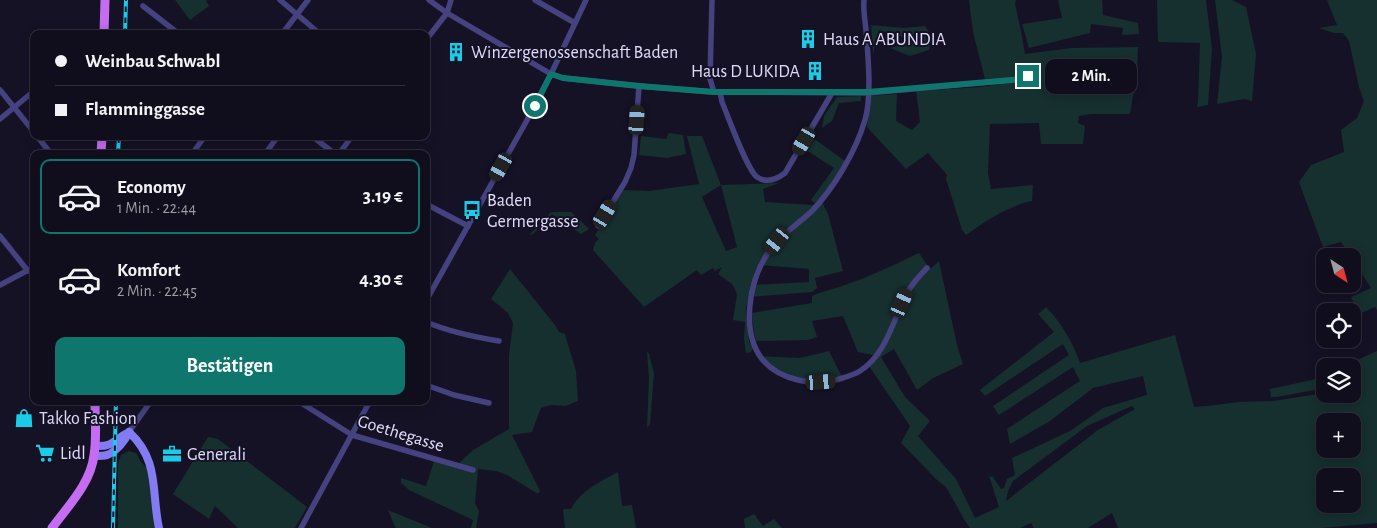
<!DOCTYPE html>
<html lang="de">
<meta charset="utf-8">
<style>
:root{--surface:#100e1c;--page:#1e1c29;--text:#f1f3f6;--muted:#9c9ca3;--line:#302e3b;--accent:#0f766e}
body{margin:0;font-family:"Alegreya Sans",sans-serif;background:var(--page);color:var(--text);height:100vh;display:flex;flex-direction:column;font-size:19px;white-space:nowrap}
*{box-sizing:border-box;margin:0}
p{font-size:16px;color:var(--muted)}
.icon{flex:none;width:28px;height:28px;fill:none;stroke:currentColor;stroke-width:2;stroke-linecap:round;stroke-linejoin:round}
.map{position:relative;flex:1;overflow:hidden}
.details{position:absolute;left:30px;top:150px;width:400px;height:255px;display:flex;flex-direction:column;background:var(--surface);border-radius:10px;box-shadow:0 2px 12px #0003,0 0 0 1px var(--line)}
.details>*{flex:none}
.guide{position:absolute;left:30px;top:30px;width:400px;height:110px;border-radius:10px;box-shadow:0 2px 12px #0003,0 0 0 1px var(--line);display:grid;align-content:center;height:110px;padding:0 25px;background:var(--surface)}
.needle{width:32px;rotate:144deg}
.controls{position:absolute;left:1316px;top:248px;display:grid;gap:10px}
.controls a{display:grid;place-items:center;width:45px;height:45px;border-radius:10px;background:var(--surface);box-shadow:0 2px 12px #0003,0 0 0 1px var(--line);font-size:25px}
.end{position:absolute;width:22px;height:22px;margin:-11px;border:6px solid #0f766e;background:#fff;box-shadow:0 0 0 2px #fff}
.from{border-radius:50%}
.bubble{position:absolute;height:35px;border-radius:10px;background:var(--surface);box-shadow:0 2px 12px #0003,0 0 0 1px var(--line);font-size:16px;font-weight:600;line-height:35px;text-align:center}
.car{position:absolute;width:15px;height:30px;margin:-15px -8px;border-radius:6px;box-shadow:0 0 4px 1px #0007;background:linear-gradient(#222 24%,#8ab4d8 0 40%,#222 0 76%,#8ab4d8 0 86%,#222 0)}
.guide b{display:flex;align-items:center;gap:18px;height:48px;font-size:19px}
.guide b+b{border-top:1px solid var(--line)}
.guide i{width:12px;height:12px;background:var(--text)}
ul{padding:9px 0 0;list-style:none}
li{display:flex;align-items:center;gap:15px;height:75px;margin:0 10px 8px;padding:0 15px;border:2px solid transparent;border-radius:10px}
li div{flex:1}
li b{display:block;font-size:19px}
li em{font-style:normal;font-weight:600}
li.on{border-color:var(--accent)}
li>.icon{width:45px;height:45px;stroke-width:1.5}
.button{display:flex;gap:10px;margin-top:auto;padding:10px 25px}
.button a{flex:1;height:58px;border-radius:10px;background:var(--accent);color:#fff;font-size:20px;font-weight:600;line-height:58px;text-align:center}
.map>svg:first-child{display:block}
.green{fill:#162f2f;fill-rule:evenodd}
.lines{fill:none;stroke-linecap:round;stroke-linejoin:round}
.minor{stroke:#464280;stroke-width:5.5}
.secondary{stroke:#827bf2;stroke-width:8}
.primary{stroke:#c46df0;stroke-width:9}
.rail-casing{stroke:#1acce8;stroke-width:4}
.rail{stroke:#161226;stroke-width:2;stroke-dasharray:5.5;stroke-linecap:butt}
.route{stroke:#0f766e;stroke-width:6}
.labels{text-anchor:middle;stroke-width:4;stroke-linejoin:round;paint-order:stroke}
.poi-label{font-size:18px;fill:#e0dbfb;stroke:#161226;text-anchor:start}
.street-label{font-size:18px;fill:#e0dbfb;stroke:#161226}
</style>
<div class="map">
<svg width="1377" height="528" viewBox="0 0 1377 528">
<rect width="100%" height="100%" fill="#161226"/>
<g class="green">
<path d="M175,0H206L209,6L190,20Z"/>
<path d="M969,0H1016L1015,4L1021,31L1025,54L1072,48L1138,47L1137,71L1130,114H1091L1079,116L1078,123L1085,126L1083,144H1041L1039,123L990,124L988,173L991,189L1033,185L1032,201C1012,204 982,223 966,235L962,230L946,179L947,175L928,153L906,169L867,127L869,96L897,94L896,121L912,130L920,122L916,91L980,87L1009,83V78L985,79L973,32Z"/>
<path d="M1058,0H1102L1103,15L1138,23L1139,34L1122,35L1123,28L1091,24L1090,33L1029,48L1022,24L1062,18Z"/>
<path d="M1157,0H1206L1212,49L1208,105L1197,107L1198,102L1200,43L1158,42Z"/>
<path d="M1215,0H1232L1246,7L1256,54L1252,101L1244,99L1217,104L1222,57Z"/>
<path d="M1327,0H1377V310L1375,307L1359,314L1351,297L1371,288L1353,260L1352,256H1350L1341,242L1323,247L1299,182L1311,165L1344,152L1341,130L1357,118L1364,101L1359,87L1349,41L1343,33H1334L1319,28L1337,25Z"/>
<path d="M871,25L904,28L925,26L932,37L929,50L910,56L890,48L908,43L906,38L879,30L873,54Z"/>
<path d="M861,96V101L839,103L832,121L822,128L824,116L837,97Z"/>
<path d="M669,133L683,135L686,154L667,158L639,155L641,136L666,139Z"/>
<path d="M687,136H702L721,185L779,183L763,189L765,202L812,205L822,202L828,214L843,271L815,278L817,288L812,292L749,297L746,308L749,342L753,348L751,352L746,353L744,339L745,322L733,320L737,294L732,284L718,274L722,267L715,271L713,268L701,275L697,270L644,307L593,250L595,243L599,239L595,235L623,190L649,191L699,184ZM721,185L737,247L726,251L702,197ZM758,265L809,269V282L752,285L755,272Z"/>
<path d="M813,138L845,161L832,183L817,203H814L811,200L834,168L806,150Z"/>
<path d="M551,212H571L589,229L581,234L552,214L533,234L529,235Z"/>
<path d="M919,253L930,269L939,261L957,345L963,364L933,378L917,390L894,349L881,357L905,397L930,421L918,436L956,479L975,518L999,507L989,476L993,477L1001,489L1004,488L1007,479L1015,475L1012,458L1070,431L1103,408L1147,395L1143,376L1093,388L1050,421L1010,444L1007,429L1080,381L1073,367L999,415L993,406L1069,355L1063,344L985,396L980,390L1054,332L1038,314L1046,307C1060,321 1074,344 1080,363L1175,335L1194,407L1207,406L1239,402L1273,401L1325,393V394H1352V366H1344L1377,351V523L1321,528H1118L1112,513L1088,528H1034L1031,523L1020,528H970L964,519L946,487L938,481L901,443L910,426L869,366L879,355H873L858,352L843,316L812,321L817,337L808,340L756,341L754,333L752,313L812,303V296C822,291 832,290 842,286C869,277 894,265 919,253ZM1132,406L1135,409L1098,430L1006,501L1008,491L1013,481L1087,426ZM1325,421H1352V449H1325ZM1325,470L1338,471L1345,476H1352V504H1325Z"/>
<path d="M510,269L555,325L559,332L565,334L576,371L578,401L566,406L551,405L541,408L532,432L512,435L540,491L538,494L507,475L496,471L478,469L475,503L479,511L476,528H471L473,520L409,490L401,483V478L426,486L434,461L455,467L473,450L509,429V355L513,323L508,313L491,299Z"/>
<path d="M829,351L844,381C809,391 781,382 756,356L800,358Z"/>
<path d="M647,352L649,354L654,374L650,424L647,428L649,378Z"/>
<path d="M1325,375V388L1277,397H1271L1270,389L1312,380Z"/>
<path d="M208,437L218,439L307,507L295,528H238L215,506L209,519L173,494Z"/>
<path d="M129,451L136,453L141,462L148,469L155,528H118V463L121,455Z"/>
<path d="M618,472L622,506L632,505L636,528H565L563,509H571C581,490 600,482 618,472Z"/>
<path d="M388,510L432,528H397L395,527Z"/>
<path d="M754,514L763,526L774,519L782,528H745L744,519Z"/>
</g>
<g class="lines">
<g class="minor">
<path d="M280,0L320,34"/>
<path d="M429,0L447,13L551,74L563,78L639,86L714,92L868,93L1024,79L1028,76"/>
<path d="M535,0L575,23"/>
<path d="M712,0L710,79L714,92"/>
<path d="M864,0C863,10 865,20 866,30C868,56 872,96 865,120C856,151 834,188 812,211C796,226 777,237 766,256C749,283 741,332 762,359C771,370 785,377 798,380C810,383 827,383 839,379C846,377 854,375 860,371C886,355 893,320 906,295C911,285 919,276 927,268"/>
<path d="M143,6L179,34"/>
<path d="M93,34V33"/>
<path d="M282,34L308,0"/>
<path d="M426,40L447,13L451,0"/>
<path d="M0,90L34,132"/>
<path d="M720,92L722,102C728,116 747,170 757,177C767,184 777,179 785,173L832,93"/>
<path d="M0,119L34,91"/>
<path d="M37,136L51,154"/>
<path d="M312,136L335,154"/>
<path d="M192,154L205,136"/>
<path d="M265,154L278,136"/>
<path d="M339,154L352,136"/>
<path d="M426,204L468,226"/>
<path d="M598,226L625,182L631,168L634,155L639,86"/>
<path d="M0,236L28,271"/>
<path d="M0,285L34,267"/>
<path d="M426,301L526,122L551,74L586,0"/>
<path d="M426,322C450,332 474,337 499,341"/>
<path d="M426,385L454,395L489,403"/>
<path d="M298,401L352,435L473,470"/>
<path d="M129,432L151,401"/>
<path d="M301,528L370,401"/>
</g>
<g class="secondary">
<path d="M129,432C160,461 151,491 159,528"/>
<path d="M95,446C115,447 114,439 129,432"/>
<path d="M94,456C98,456 103,456 107,455C117,451 125,441 129,432"/>
</g>
<g class="primary">
<path d="M104,34L105,0"/>
<path d="M101,154L102,136"/>
<path d="M52,528C68,506 91,483 94,455C97,438 95,419 95,401"/>
</g>
<g class="rail-casing">
<g id="rail">
<path d="M125,34L126,0"/>
<path d="M118,154L119,136"/>
<path d="M113,528L116,401"/>
</g>
</g>
<use href="#rail" class="rail"/>
</g>
<g class="lines">
<path class="route" d="M535,106L551,74L563,78L639,86L714,92H868L1024,79L1028,76"/>
</g>
<defs>
<g id="building-bare" transform="scale(1.5)"><path d="M-4-6H4V6H1V3H-1V6H-4ZM-2.5-4.3h1.7v1.8h-1.7ZM.8-4.3h1.7v1.8H.8ZM-2.5-1h1.7V.8h-1.7ZM.8-1h1.7V.8H.8Z" fill="#1acce8" stroke="#161226" stroke-width="2.5" paint-order="stroke"/></g>
<g id="bus-bare" transform="scale(1.5)"><path d="M-5-6H5V4H4V6H2V4H-2V6H-4V4H-5ZM-3.5-4V0h7V-4ZM-3.5 1.2v1.5H-2V1.2ZM2 1.2v1.5H3.5V1.2Z" fill="#1acce8" stroke="#161226" stroke-width="2.5" paint-order="stroke"/></g>
<g id="shop-bare" transform="scale(1.5)"><path d="M-5-2.5h2.3a2.7 3.5 0 0 1 5.4 0H5L5.5 6h-11ZM-1.5-2.5h3a1.5 2.3 0 0 0-3 0Z" fill="#1acce8" stroke="#161226" stroke-width="2.5" paint-order="stroke"/></g>
<g id="supermarket-bare" transform="scale(1.5)"><path d="M-6-5.5h2.5l.6 2H6L4.5 2H-2.5L-4.4-4H-6ZM-1.5 3.2a1.3 1.3 0 1 0 .1 0ZM3 3.2a1.3 1.3 0 1 0 .1 0Z" fill="#1acce8" stroke="#161226" stroke-width="2.5" paint-order="stroke"/></g>
<g id="office-bare" transform="scale(1.5)"><path d="M-6-3h4V-5.5h4V-3h4V5H-6ZM-1-4.5V-3h2v-1.5ZM-6 0V1H6V0Z" fill="#1acce8" stroke="#161226" stroke-width="2.5" paint-order="stroke"/></g>
</defs>
<g fill-rule="evenodd">
<use href="#building-bare" x="808" y="39"/>
<use href="#building-bare" x="456" y="52"/>
<use href="#building-bare" x="815" y="71"/>
<use href="#bus-bare" x="472" y="210"/>
<use href="#shop-bare" x="24" y="418"/>
<use href="#supermarket-bare" x="45" y="453"/>
<use href="#office-bare" x="172" y="454"/>
</g>
<g class="labels">
<g class="poi-label">
<text x="823" y="45">Haus A ABUNDIA</text>
<text x="471" y="58">Winzergenossenschaft Baden</text>
<text x="800" y="77" text-anchor="end">Haus D LUKIDA</text>
<text x="487" y="206">Baden<tspan x="487" dy="21">Germergasse</tspan></text>
<text x="39" y="424">Takko Fashion</text>
<text x="60" y="459">Lidl</text>
<text x="187" y="460">Generali</text>
</g>
<g class="street-label">
<text transform="translate(401 433) rotate(17)" y="6">Goethegasse</text>
</g>
</g>
</svg>
<div class="controls">
<a><svg class="needle" viewBox="-14 -14 28 28"><path d="M0-13l5 13h-10z" fill="#e53935"/><path d="M0 13l5-13h-10z" fill="#9c9ca3"/></svg></a>
<a><svg class="icon" aria-label="locate" viewBox="0 0 24 24"><circle cx="12" cy="12" r="6"/><path d="M12 2v4M12 18v4M2 12h4M18 12h4"/></svg></a>
<a><svg class="icon" aria-label="layers" viewBox="0 0 24 24"><path d="M12 4l9 5-9 5-9-5zM3 14l9 5 9-5"/></svg></a>
<a>+</a>
<a>−</a>
</div>
<i class="end from" style="left:535px;top:106px"></i>
<i class="end" style="left:1028px;top:76px"></i>
<div class="bubble" style="left:1045px;top:59px;width:92px">2 Min.</div>
<i class="car" style="left:637px;top:120px;rotate:4deg"></i>
<i class="car" style="left:804px;top:141px;rotate:210deg"></i>
<i class="car" style="left:501px;top:167px;rotate:209deg"></i>
<i class="car" style="left:605px;top:214px;rotate:31deg"></i>
<i class="car" style="left:777px;top:241px;rotate:219deg"></i>
<i class="car" style="left:902px;top:303px;rotate:24deg"></i>
<i class="car" style="left:821px;top:382px;rotate:86deg"></i>
<div class="guide">
<b><i class="from"></i>Weinbau Schwabl</b>
<b><i></i>Flamminggasse</b>
</div>
<section class="details">
<ul>
<li class="on"><svg class="icon" aria-label="car" viewBox="0 0 24 24"><path d="M5 17H2v-5l4-1 3-4h7l3 4 3 1v5h-3M9 17h6M6 11h13"/><circle cx="7" cy="17" r="2"/><circle cx="17" cy="17" r="2"/></svg><div><b>Economy</b><p>1 Min. · 22:44</p></div><em>3.19 €</em></li>
<li><svg class="icon" aria-label="car" viewBox="0 0 24 24"><path d="M5 17H2v-5l4-1 3-4h7l3 4 3 1v5h-3M9 17h6M6 11h13"/><circle cx="7" cy="17" r="2"/><circle cx="17" cy="17" r="2"/></svg><div><b>Komfort</b><p>2 Min. · 22:45</p></div><em>4.30 €</em></li>
</ul>
<div class="button"><a>Bestätigen</a></div>
</section>
</div>
